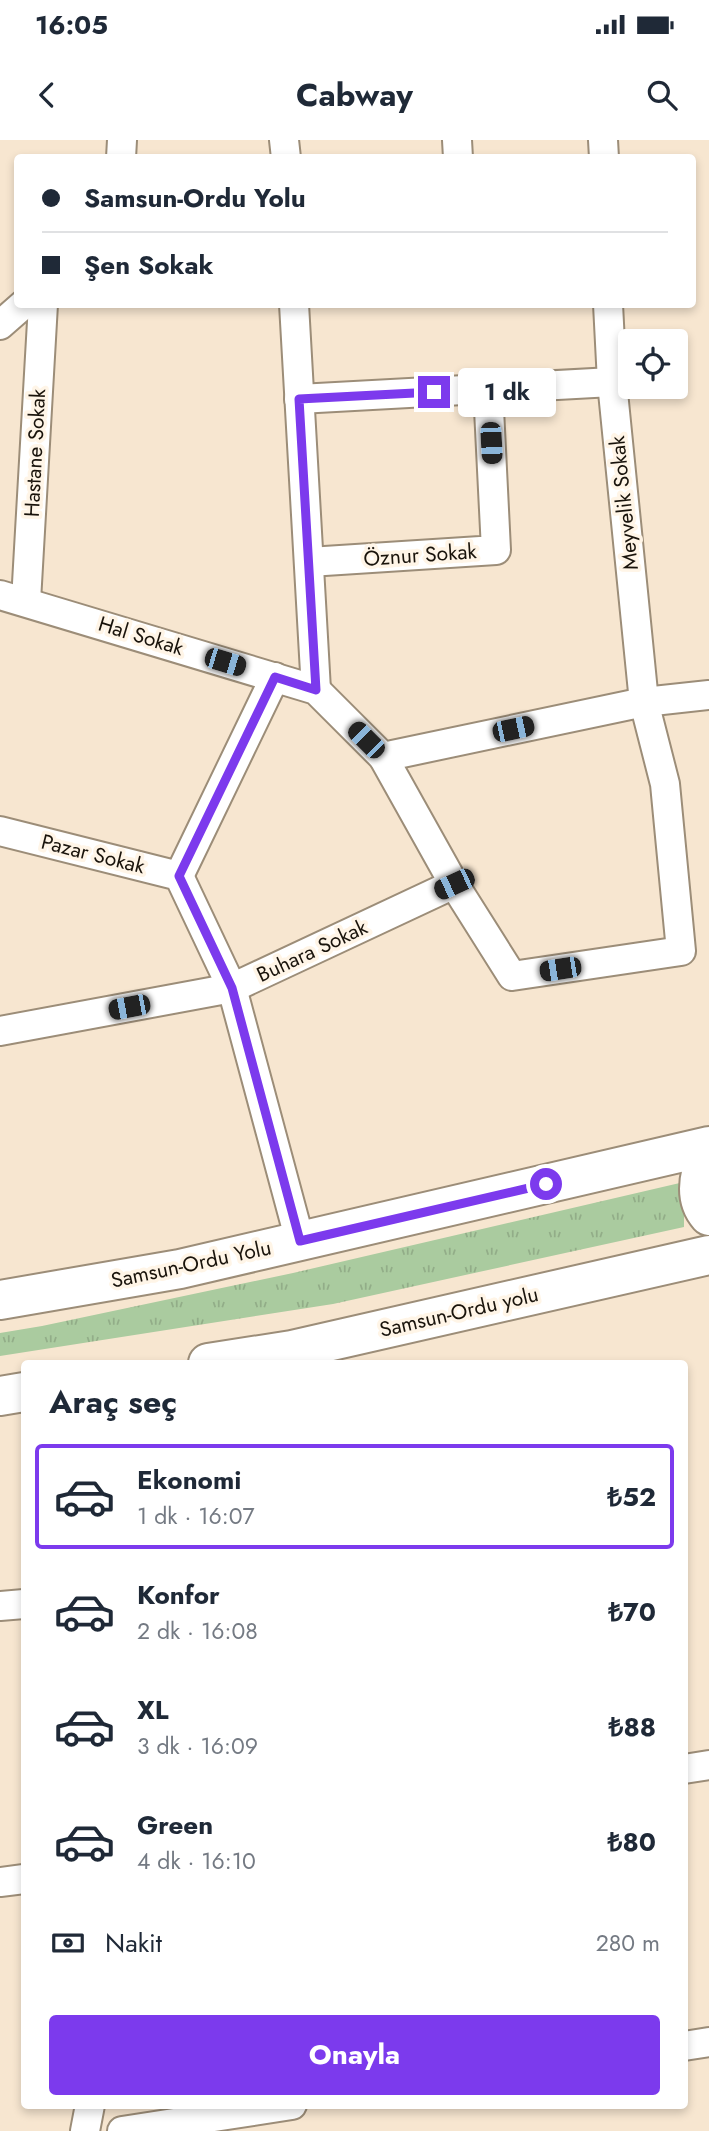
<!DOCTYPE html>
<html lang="tr">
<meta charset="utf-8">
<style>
:root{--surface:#fff;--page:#f6f6f7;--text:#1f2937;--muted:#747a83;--line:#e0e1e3;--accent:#7c3aed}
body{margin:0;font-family:Jost,sans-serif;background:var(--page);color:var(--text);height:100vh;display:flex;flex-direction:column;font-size:26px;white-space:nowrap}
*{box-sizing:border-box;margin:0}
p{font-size:23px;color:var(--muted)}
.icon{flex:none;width:38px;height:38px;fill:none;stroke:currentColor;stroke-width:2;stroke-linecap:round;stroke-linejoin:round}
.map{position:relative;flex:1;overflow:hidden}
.details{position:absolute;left:21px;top:1220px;width:667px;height:749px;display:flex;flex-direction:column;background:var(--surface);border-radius:7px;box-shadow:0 4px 10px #0003}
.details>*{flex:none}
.hud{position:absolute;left:14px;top:14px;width:682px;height:154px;border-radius:7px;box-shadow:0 4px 10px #0003;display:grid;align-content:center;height:154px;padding:0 28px;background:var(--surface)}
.controls{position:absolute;left:618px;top:189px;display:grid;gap:14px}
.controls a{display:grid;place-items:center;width:70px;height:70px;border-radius:7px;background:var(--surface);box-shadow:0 4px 10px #0003;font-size:35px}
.end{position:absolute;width:32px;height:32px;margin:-16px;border:9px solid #7c3aed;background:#fff;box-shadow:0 0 0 4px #fff}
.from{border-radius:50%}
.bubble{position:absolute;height:49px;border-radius:7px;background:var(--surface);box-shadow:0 4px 10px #0003;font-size:23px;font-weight:700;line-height:49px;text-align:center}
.car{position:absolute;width:21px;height:42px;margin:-21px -10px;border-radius:9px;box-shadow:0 0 5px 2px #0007;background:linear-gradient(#222 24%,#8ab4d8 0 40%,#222 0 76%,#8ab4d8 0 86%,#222 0)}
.hud b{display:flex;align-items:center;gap:24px;height:66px;font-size:26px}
.hud b+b{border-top:2px solid var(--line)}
.hud i{width:18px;height:18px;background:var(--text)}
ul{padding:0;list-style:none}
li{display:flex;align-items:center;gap:21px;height:105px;margin:0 14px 10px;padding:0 14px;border:4px solid transparent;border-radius:7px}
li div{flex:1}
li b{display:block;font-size:26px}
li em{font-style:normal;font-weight:700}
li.selected{border-color:var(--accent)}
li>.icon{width:63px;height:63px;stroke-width:1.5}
h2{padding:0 28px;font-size:32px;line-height:84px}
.pay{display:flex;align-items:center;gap:18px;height:77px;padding:0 28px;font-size:26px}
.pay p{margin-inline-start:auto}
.cta{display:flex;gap:14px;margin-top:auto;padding:14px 28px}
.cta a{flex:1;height:80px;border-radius:7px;background:var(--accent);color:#fff;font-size:28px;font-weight:700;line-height:80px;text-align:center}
.status{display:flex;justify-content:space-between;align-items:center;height:49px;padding:0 35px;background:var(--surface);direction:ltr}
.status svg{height:19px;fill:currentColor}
header{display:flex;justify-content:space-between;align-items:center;height:91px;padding:0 28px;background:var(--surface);font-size:32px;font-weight:700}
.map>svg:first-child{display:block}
.grass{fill:url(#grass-tufts)}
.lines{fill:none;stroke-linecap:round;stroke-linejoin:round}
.street-casing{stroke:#9c8d78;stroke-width:32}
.highway-casing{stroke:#9c8d78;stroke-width:42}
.street{stroke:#fff;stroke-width:28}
.highway{stroke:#fff;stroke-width:38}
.route{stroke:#7c3aed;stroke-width:9}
.labels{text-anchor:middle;stroke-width:7;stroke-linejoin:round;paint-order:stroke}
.street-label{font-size:21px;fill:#19130b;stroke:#fff5e7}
</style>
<div class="status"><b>16:05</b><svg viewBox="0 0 49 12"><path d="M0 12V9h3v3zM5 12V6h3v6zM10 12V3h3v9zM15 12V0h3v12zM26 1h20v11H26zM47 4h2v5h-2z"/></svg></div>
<header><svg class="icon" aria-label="back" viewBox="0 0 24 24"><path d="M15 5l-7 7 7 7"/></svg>Cabway<svg class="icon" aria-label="search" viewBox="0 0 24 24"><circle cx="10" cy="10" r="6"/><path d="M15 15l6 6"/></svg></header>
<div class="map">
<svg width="709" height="1991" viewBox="0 0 709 1991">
<defs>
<pattern id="grass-tufts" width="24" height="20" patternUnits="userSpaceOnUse" patternTransform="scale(1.75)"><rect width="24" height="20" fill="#aacb9f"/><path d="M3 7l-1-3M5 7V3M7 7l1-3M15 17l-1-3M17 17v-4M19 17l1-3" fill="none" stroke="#92ad88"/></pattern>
</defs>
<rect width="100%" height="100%" fill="#f7e6d0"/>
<path class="grass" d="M684,1042V1087L333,1164L0,1216V1193L42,1186L293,1133Z"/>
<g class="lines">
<g class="street-casing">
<g id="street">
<path d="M284,0L286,18"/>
<path d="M457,0L458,18"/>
<path d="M603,0L604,18"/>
<path d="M121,18L122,0"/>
<path d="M294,164L316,550"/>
<path d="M0,185L24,164"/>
<path d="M299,259L612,242"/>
<path d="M309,422L496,410L488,249"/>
<path d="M0,455L316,550L383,617L644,562L709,555"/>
<path d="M26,461L43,164"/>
<path d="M383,617L454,744L512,836L681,811L665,644L644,562L612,242L608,164"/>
<path d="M0,691L179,736L232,848L300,1101"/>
<path d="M179,736L275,537"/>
<path d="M0,891L232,848L454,744"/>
<path d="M0,1466L24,1464"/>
<path d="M684,1629L709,1625"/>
<path d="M0,1742L24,1739"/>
<path d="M684,1906L709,1902"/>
<path d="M85,1991L90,1965"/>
<path d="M122,1991L292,1965"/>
</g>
</g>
<g class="highway-casing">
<g id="highway">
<path d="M709,1010C700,1030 692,1057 709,1076"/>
<path d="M0,1160L180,1129L709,1006"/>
<path d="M208,1223L292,1210L709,1115"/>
<path d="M0,1256L24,1252"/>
</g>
</g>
<use href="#street" class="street"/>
<use href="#highway" class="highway"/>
</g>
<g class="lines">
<path class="route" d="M434,252L299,259L316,550L275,537L179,736L232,848L300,1101L546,1044"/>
</g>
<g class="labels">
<g class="street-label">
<text transform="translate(35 313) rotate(-87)" y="7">Hastane Sokak</text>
<text transform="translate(624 363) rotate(-96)" y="7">Meyvelik Sokak</text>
<text transform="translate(420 415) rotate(-4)" y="7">Öznur Sokak</text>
<text transform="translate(141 496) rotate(17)" y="7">Hal Sokak</text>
<text transform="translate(93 714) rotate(14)" y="7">Pazar Sokak</text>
<text transform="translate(312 811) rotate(-25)" y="7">Buhara Sokak</text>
<text transform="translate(191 1124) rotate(-12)" y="7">Samsun-Ordu Yolu</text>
<text transform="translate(459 1172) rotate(-13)" y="7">Samsun-Ordu yolu</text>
</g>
</g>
</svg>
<div class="controls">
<a><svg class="icon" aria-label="locate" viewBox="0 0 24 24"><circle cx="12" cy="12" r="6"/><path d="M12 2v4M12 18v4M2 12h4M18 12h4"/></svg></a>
</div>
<i class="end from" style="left:546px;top:1044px"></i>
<i class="end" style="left:434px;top:252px"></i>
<div class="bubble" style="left:458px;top:228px;width:98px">1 dk</div>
<i class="car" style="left:491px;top:303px;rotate:177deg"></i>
<i class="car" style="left:225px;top:522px;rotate:107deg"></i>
<i class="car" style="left:513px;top:589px;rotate:78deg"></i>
<i class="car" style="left:366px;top:600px;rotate:315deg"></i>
<i class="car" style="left:454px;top:744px;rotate:245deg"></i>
<i class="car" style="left:560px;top:829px;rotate:261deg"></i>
<i class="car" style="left:129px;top:867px;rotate:259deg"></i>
<div class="hud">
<b><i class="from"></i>Samsun-Ordu Yolu</b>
<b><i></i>Şen Sokak</b>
</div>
<section class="details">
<h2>Araç seç</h2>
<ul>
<li class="selected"><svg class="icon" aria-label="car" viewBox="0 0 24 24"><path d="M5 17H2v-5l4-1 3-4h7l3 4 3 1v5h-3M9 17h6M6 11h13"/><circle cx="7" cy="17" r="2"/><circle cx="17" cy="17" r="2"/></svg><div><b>Ekonomi</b><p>1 dk · 16:07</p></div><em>₺52</em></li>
<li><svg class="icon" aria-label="car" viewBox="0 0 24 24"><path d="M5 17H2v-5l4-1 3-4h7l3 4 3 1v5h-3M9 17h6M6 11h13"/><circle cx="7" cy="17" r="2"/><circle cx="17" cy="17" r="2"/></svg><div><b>Konfor</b><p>2 dk · 16:08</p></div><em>₺70</em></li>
<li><svg class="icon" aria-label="car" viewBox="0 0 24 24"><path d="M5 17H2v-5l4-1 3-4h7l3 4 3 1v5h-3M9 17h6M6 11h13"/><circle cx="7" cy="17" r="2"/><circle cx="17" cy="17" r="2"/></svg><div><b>XL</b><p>3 dk · 16:09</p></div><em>₺88</em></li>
<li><svg class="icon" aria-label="car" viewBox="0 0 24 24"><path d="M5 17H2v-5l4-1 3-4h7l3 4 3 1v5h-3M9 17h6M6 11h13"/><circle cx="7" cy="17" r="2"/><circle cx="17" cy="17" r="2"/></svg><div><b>Green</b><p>4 dk · 16:10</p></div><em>₺80</em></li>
</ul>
<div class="pay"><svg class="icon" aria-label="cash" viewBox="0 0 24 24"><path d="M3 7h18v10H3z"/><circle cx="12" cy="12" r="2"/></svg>Nakit<p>280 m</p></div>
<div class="cta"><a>Onayla</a></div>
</section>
</div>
